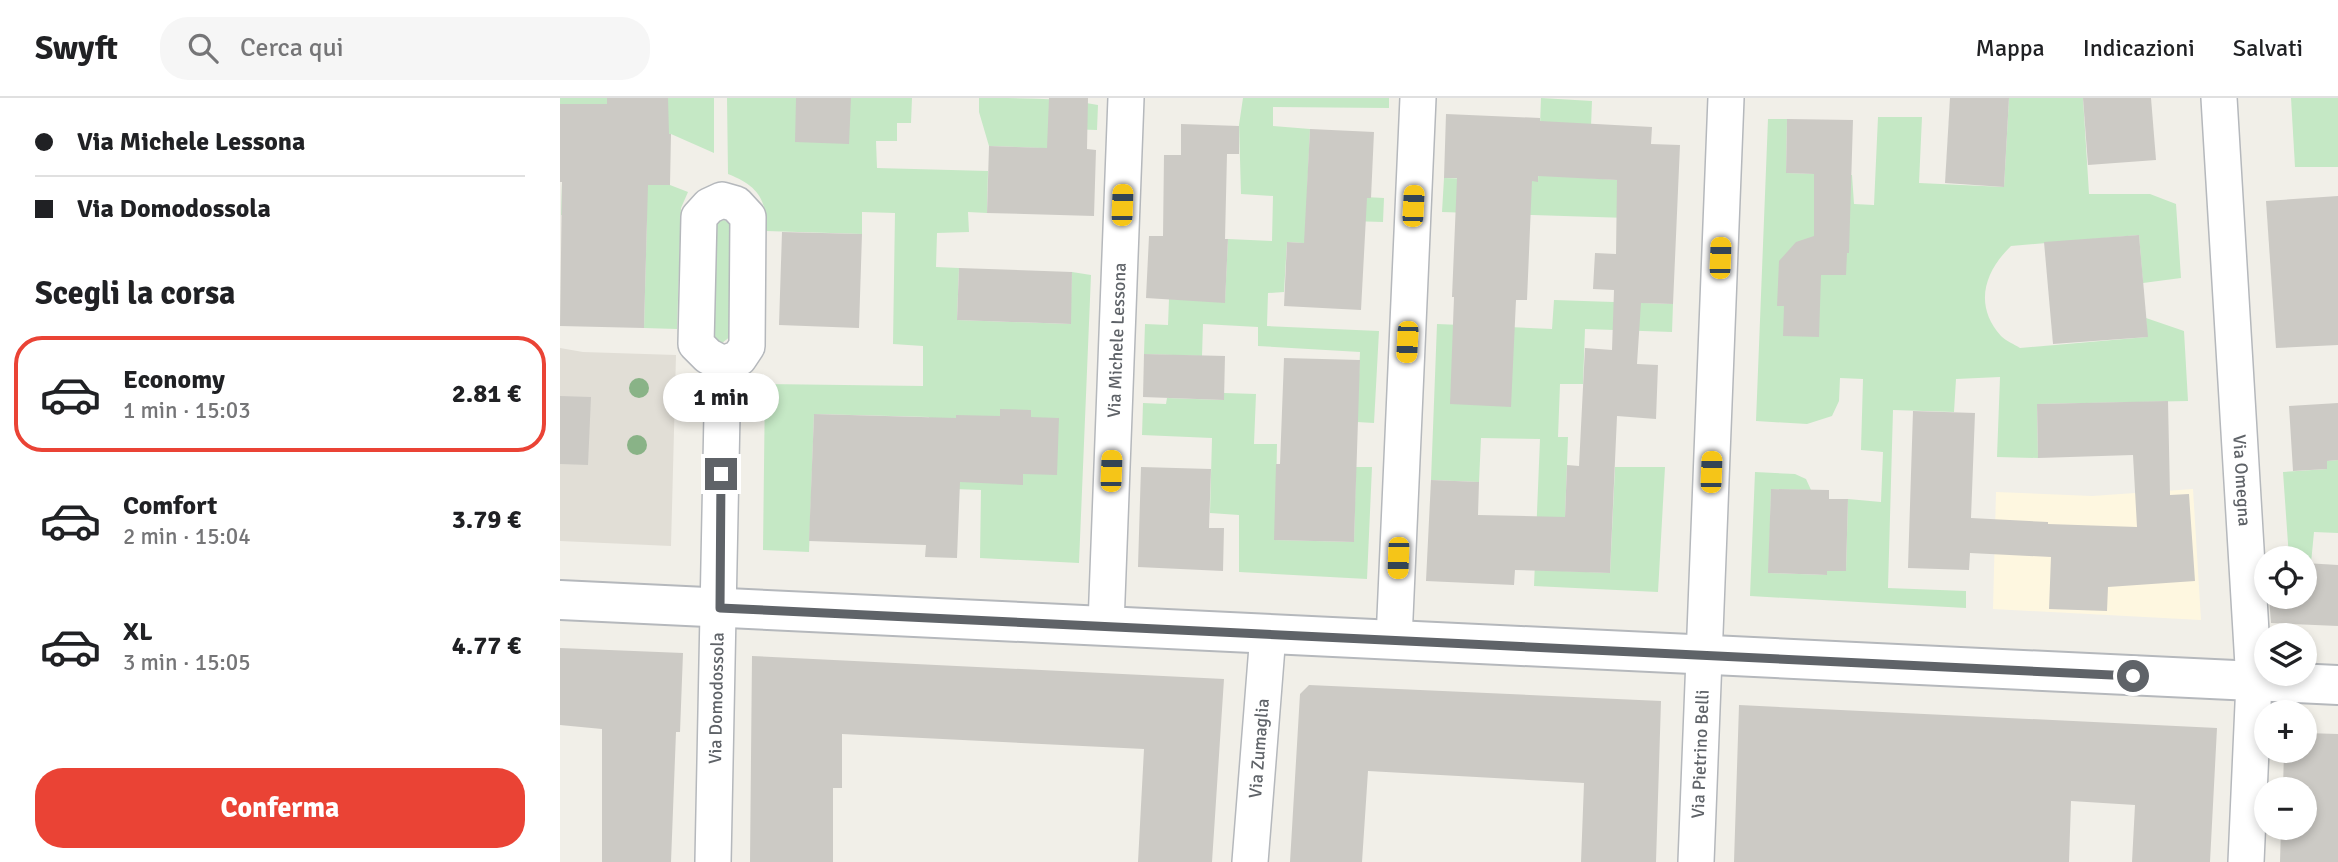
<!DOCTYPE html>
<html lang="it">
<meta charset="utf-8">
<style>
:root{--surface:#fff;--page:#f6f6f6;--text:#202124;--muted:#757577;--line:#e0e0e0;--accent:#ea4335}
body{margin:0;font-family:Signika,sans-serif;background:var(--page);color:var(--text);height:100vh;display:flex;flex-direction:column;font-size:26px;white-space:nowrap}
*{box-sizing:border-box;margin:0}
p{font-size:23px;color:var(--muted)}
.icon{flex:none;width:38px;height:38px;fill:none;stroke:currentColor;stroke-width:2;stroke-linecap:round;stroke-linejoin:round}
.map{position:relative;flex:1;overflow:hidden}
.sheet{display:flex;flex-direction:column;background:var(--surface);width:560px}
.sheet>*{flex:none}
.top-card{display:grid;align-content:center;height:154px;padding:0 35px;background:var(--surface)}
.buttons{position:absolute;left:1694px;top:448px;display:grid;gap:14px}
.buttons a{display:grid;place-items:center;width:63px;height:63px;border-radius:50%;background:var(--surface);box-shadow:0 4px 10px #0003;font-size:35px}
.end{position:absolute;width:32px;height:32px;margin:-16px;border:9px solid #5f6368;background:#fff;box-shadow:0 0 0 4px #fff}
.from{border-radius:50%}
.bubble{position:absolute;height:49px;border-radius:24px;background:var(--surface);box-shadow:0 4px 10px #0003;font-size:23px;font-weight:800;line-height:49px;text-align:center}
.car{position:absolute;width:21px;height:42px;margin:-21px -10px;border-radius:9px;box-shadow:0 0 5px 2px #0007;background:linear-gradient(#f5c518 24%,#345 0 40%,#f5c518 0 76%,#345 0 86%,#f5c518 0)}
.top-card b{display:flex;align-items:center;gap:24px;height:66px;font-size:26px}
.top-card b+b{border-top:2px solid var(--line)}
.top-card i{width:18px;height:18px;background:var(--text)}
ul{padding:0;list-style:none}
li{display:flex;align-items:center;gap:21px;height:116px;margin:0 14px 10px;padding:0 21px;border:4px solid transparent;border-radius:28px}
li div{flex:1}
li b{display:block;font-size:26px}
li em{font-style:normal;font-weight:800}
li.current{border-color:var(--accent)}
li>.icon{width:63px;height:63px;stroke-width:1.5}
h2{padding:0 35px;font-size:32px;line-height:84px}
.button{display:flex;gap:14px;margin-top:auto;padding:14px 35px}
.button a{flex:1;height:80px;border-radius:28px;background:var(--accent);color:#fff;font-size:28px;font-weight:800;line-height:80px;text-align:center}
header{display:flex;align-items:center;gap:42px;box-sizing:border-box;height:98px;padding:0 35px;background:var(--surface);border-bottom:2px solid var(--line)}
header strong{font-size:33px}
nav{display:flex;gap:38px;margin-inline-start:auto;font-size:24px}
.search{width:490px;height:63px;background:var(--page);display:flex;align-items:center;gap:18px;box-sizing:border-box;padding:0 24px;border-radius:28px;color:var(--muted);font-size:26px}
main{display:flex;flex:1;min-height:0}
.map>svg:first-child{display:block}
.commercial{fill:#fef7e0}
.education{fill:#e1ded6}
.green{fill:#c5e8c5}
.building{fill:#cccac5}
.lines{fill:none;stroke-linecap:round;stroke-linejoin:round}
.minor-casing{stroke:#b5b8bc;stroke-width:38}
.tertiary-casing{stroke:#b5b8bc;stroke-width:42}
.minor{stroke:#fff;stroke-width:35}
.tertiary{stroke:#fff;stroke-width:38}
.tree{fill:#89b387}
.route{stroke:#5f6368;stroke-width:9}
.labels{text-anchor:middle;stroke-width:6;stroke-linejoin:round;paint-order:stroke}
.street-label{font-size:18px;fill:#5f6368;stroke:#fff}
</style>
<header>
<strong>Swyft</strong>
<div class="search"><svg class="icon" aria-label="search" viewBox="0 0 24 24"><circle cx="10" cy="10" r="6"/><path d="M15 15l6 6"/></svg>Cerca qui</div>
<nav><a>Mappa</a><a>Indicazioni</a><a>Salvati</a></nav>
</header>
<main>
<section class="sheet">
<div class="top-card">
<b><i class="from"></i>Via Michele Lessona</b>
<b><i></i>Via Domodossola</b>
</div>
<h2>Scegli la corsa</h2>
<ul>
<li class="current"><svg class="icon" aria-label="car" viewBox="0 0 24 24"><path d="M5 17H2v-5l4-1 3-4h7l3 4 3 1v5h-3M9 17h6M6 11h13"/><circle cx="7" cy="17" r="2"/><circle cx="17" cy="17" r="2"/></svg><div><b>Economy</b><p>1 min · 15:03</p></div><em>2.81 €</em></li>
<li><svg class="icon" aria-label="car" viewBox="0 0 24 24"><path d="M5 17H2v-5l4-1 3-4h7l3 4 3 1v5h-3M9 17h6M6 11h13"/><circle cx="7" cy="17" r="2"/><circle cx="17" cy="17" r="2"/></svg><div><b>Comfort</b><p>2 min · 15:04</p></div><em>3.79 €</em></li>
<li><svg class="icon" aria-label="car" viewBox="0 0 24 24"><path d="M5 17H2v-5l4-1 3-4h7l3 4 3 1v5h-3M9 17h6M6 11h13"/><circle cx="7" cy="17" r="2"/><circle cx="17" cy="17" r="2"/></svg><div><b>XL</b><p>3 min · 15:05</p></div><em>4.77 €</em></li>
</ul>
<div class="button"><a>Conferma</a></div>
</section>
<div class="map">
<svg width="1778" height="764" viewBox="0 0 1778 764">
<rect width="100%" height="100%" fill="#f1efe8"/>
<path class="commercial" d="M1633,391L1641,522L1433,511L1436,394L1532,398Z"/>
<path class="education" d="M0,250L23,254L116,257L111,448L0,443Z"/>
<g class="green">
<path d="M0,0H154V55L111,36L0,34Z"/>
<path d="M167,0H352L351,25H337V43H316L317,70L428,73L427,115L408,114L409,134L377,135L376,169L399,170L397,222L510,226L512,174L531,177L519,465L420,460L421,392L367,390L369,319L254,316L249,454L203,452L205,286L363,288V248L333,246L335,115L302,114V136L206,133C207,101 198,88 168,76Z"/>
<path d="M419,0C455,0 505,0 538,7L537,32L507,31V51L429,48L419,14Z"/>
<path d="M683,0H829V10L713,9V28L750,31L747,96L824,100L823,124L790,123V148L727,144L724,194L708,195L707,228L819,233L814,325L797,324L800,254L698,248V229L643,226L642,258L584,256L585,226L608,227L609,201L665,203L668,141L712,143L713,98L681,96L679,27Z"/>
<path d="M981,0L1032,3L1029,80L1057,82V92L1100,121L882,114L884,80L978,83Z"/>
<path d="M1449,0H1523L1529,96H1590L1616,106L1621,180L1583,185L1579,137L1451,148C1425,173 1413,207 1441,238C1446,243 1454,246 1460,250L1587,239L1586,220L1624,233L1628,303L1477,306L1478,360L1437,359L1440,279L1396,281L1394,314L1333,312L1328,490L1406,493V510L1190,498L1195,374L1235,376L1246,381L1251,392L1211,391L1209,475L1266,477L1267,473H1286L1288,401L1321,404L1323,354L1301,352L1303,281L1280,280L1279,303L1272,318L1247,326L1196,323L1208,21H1227L1226,75L1292,77L1294,106L1314,107L1318,19H1362L1359,85L1444,89Z"/>
<path d="M1731,0H1778V69H1735Z"/>
<path d="M2,84L110,87L128,94L121,110L117,231L84,230L87,120L1,117Z"/>
<path d="M164,122L169,125L173,133L171,238L162,245L154,243L150,237L152,129L157,124Z"/>
<path d="M994,202L1113,206L1112,234L1025,231L1023,286H1000L998,339H1008L1003,473L1050,475L1055,369H1105L1098,494L974,488L980,341L921,340L919,384L871,382L877,226L992,231Z"/>
<path d="M664,295L696,296L694,346H717L715,442L794,444L796,369H812L807,481L679,474V417L650,415L652,340L582,337L583,305L606,306L607,300L663,302Z"/>
<path d="M1778,362V435L1754,434L1751,465H1745V460H1729L1723,374L1767,371V363Z"/>
</g>
<g class="building">
<path d="M47,0H108L109,36H111L110,87H88L84,230L0,228L2,84H0V6H47Z"/>
<path d="M236,0H291L289,46L235,44Z"/>
<path d="M489,0H528L527,51L536,52L534,118L427,115L429,48L487,50Z"/>
<path d="M1390,0H1449L1444,89L1385,85Z"/>
<path d="M1523,0H1591L1596,62L1528,67Z"/>
<path d="M886,16L980,20V23L1092,29L1091,46L1120,47L1113,206L1081,205L1077,266L1098,267L1096,321L1057,318L1050,475L955,472L954,487L866,483L871,382L919,384L918,417L1005,419L1007,367L1019,368L1025,250L1052,252L1054,192L1033,191L1035,155L1056,156L1057,82L978,78V84L972,83L967,202H956L951,309L890,306L894,199H892L897,80H884Z"/>
<path d="M1227,21L1293,22L1289,155H1287L1286,177H1261L1259,239L1223,238L1224,208H1217L1219,163L1236,144L1254,138V76L1226,75Z"/>
<path d="M621,26L679,28V56H667L665,141H668L665,205L586,200L589,138H603L604,57H621Z"/>
<path d="M750,31L814,34L811,100H807L801,212L724,208L727,144L744,145Z"/>
<path d="M1778,98V247L1716,250L1706,103Z"/>
<path d="M222,134L302,136L299,230L219,227Z"/>
<path d="M1579,137L1588,239L1493,246L1484,144Z"/>
<path d="M399,170L512,174L511,226L397,222Z"/>
<path d="M584,256L665,258L664,302L583,299Z"/>
<path d="M724,260L800,262L794,444L714,442L716,366H720Z"/>
<path d="M0,298L31,299L28,367L0,366Z"/>
<path d="M1608,303L1610,397L1629,396L1635,483L1548,489L1547,513L1489,511L1491,459L1410,455L1409,472L1348,470L1353,313L1415,315L1411,420L1488,424V426L1577,429L1573,357L1478,360L1477,306Z"/>
<path d="M1778,305V362L1767,363V371L1733,373L1729,308Z"/>
<path d="M440,311L471,312V319L499,320L497,377L463,376V387L400,384L397,460L365,459L366,447L249,443L254,316L396,320V317L440,318Z"/>
<path d="M581,369L651,371L649,430H664L663,473L578,469Z"/>
<path d="M1211,391L1269,392V401H1288L1286,473H1267V477L1208,475Z"/>
<path d="M1745,465L1778,467V528L1711,525L1709,499H1745Z"/>
<path d="M0,550L123,555L120,634H116L111,764H42V631L0,627Z"/>
<path d="M192,558L664,581L652,764H578L584,651L282,636V690H273V764H190Z"/>
<path d="M749,587L1101,603L1096,764H1021L1024,685L808,673L802,764H730L740,596Z"/>
<path d="M1179,607L1657,630L1650,764H1572L1575,707L1511,703L1509,764H1174Z"/>
<path d="M1745,635L1778,636V764H1720L1721,730H1745V691H1723L1724,653H1745Z"/>
</g>
<g class="lines">
<g class="minor-casing">
<g id="minor">
<path id="s1" d="M1659,0L1694,584L1686,764"/>
<path d="M162,102L176,106L188,119L187,248L179,260L163,266L148,258L136,246L139,119L149,108Z"/>
<path id="s2" d="M546,527L566,0"/>
<path d="M834,542L858,0"/>
<path id="s3" d="M153,764L163,266"/>
<path id="s4" d="M690,764L708,536"/>
<path id="s5" d="M1136,764L1166,0"/>
</g>
</g>
<g class="tertiary-casing">
<path id="tertiary" d="M0,502L1778,587"/>
</g>
<use href="#minor" class="minor"/>
<use href="#tertiary" class="tertiary"/>
</g>
<g class="tree">
<circle cx="79" cy="290" r="10"/>
<circle cx="77" cy="347" r="10"/>
</g>
<g class="lines">
<path class="route" d="M161,376L160,510L1573,578"/>
</g>
<g class="labels">
<g class="street-label">
<text dy="6" stroke="none"><textPath href="#s2" startOffset="285">Via Michele Lessona</textPath></text>
<text dy="6" stroke="none"><textPath href="#s1" startOffset="383">Via Omegna</textPath></text>
<text dy="6" stroke="none"><textPath href="#s3" startOffset="164">Via Domodossola</textPath></text>
<text dy="6" stroke="none"><textPath href="#s4" startOffset="114">Via Zumaglia</textPath></text>
<text dy="6" stroke="none"><textPath href="#s5" startOffset="108">Via Pietrino Belli</textPath></text>
</g>
</g>
</svg>
<div class="buttons">
<a><svg class="icon" aria-label="locate" viewBox="0 0 24 24"><circle cx="12" cy="12" r="6"/><path d="M12 2v4M12 18v4M2 12h4M18 12h4"/></svg></a>
<a><svg class="icon" aria-label="layers" viewBox="0 0 24 24"><path d="M12 4l9 5-9 5-9-5zM3 14l9 5 9-5"/></svg></a>
<a>+</a>
<a>−</a>
</div>
<i class="end from" style="left:1573px;top:578px"></i>
<i class="end" style="left:161px;top:376px"></i>
<div class="bubble" style="left:103px;top:275px;width:116px">1 min</div>
<i class="car" style="left:562px;top:107px;rotate:2deg"></i>
<i class="car" style="left:853px;top:108px;rotate:3deg"></i>
<i class="car" style="left:1160px;top:160px;rotate:2deg"></i>
<i class="car" style="left:847px;top:244px;rotate:183deg"></i>
<i class="car" style="left:551px;top:373px;rotate:2deg"></i>
<i class="car" style="left:1151px;top:374px;rotate:2deg"></i>
<i class="car" style="left:838px;top:460px;rotate:182deg"></i>
</div>
</main>
